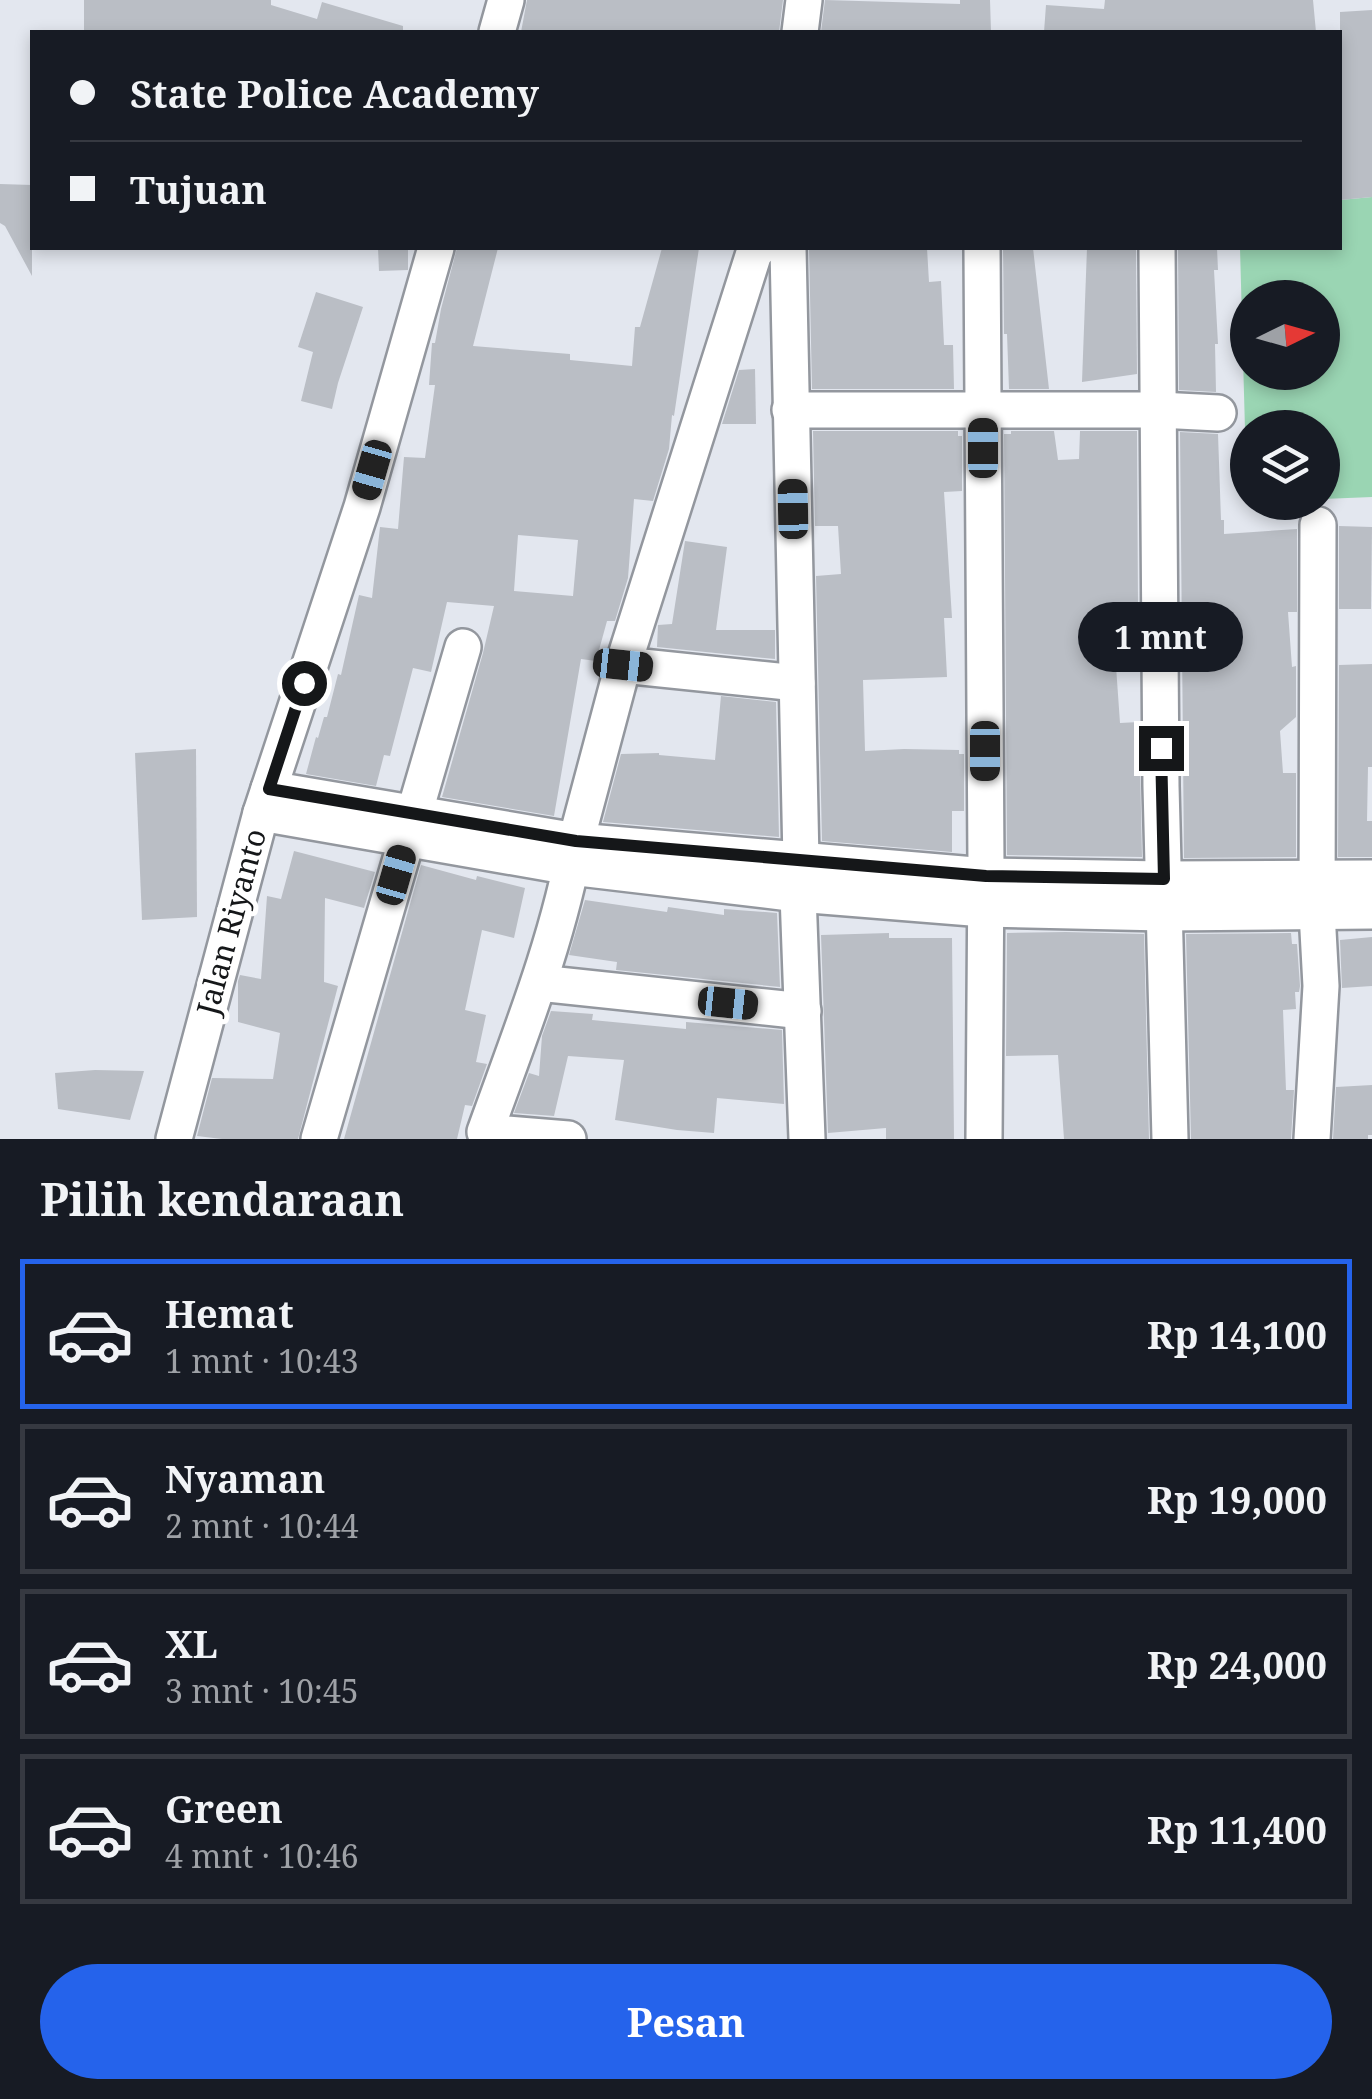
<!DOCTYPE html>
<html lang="id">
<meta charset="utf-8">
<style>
:root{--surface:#171b24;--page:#242831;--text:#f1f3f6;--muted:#9ea1a6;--line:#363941;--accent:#2563eb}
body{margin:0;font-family:"Noto Serif",serif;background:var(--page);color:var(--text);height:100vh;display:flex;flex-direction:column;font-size:38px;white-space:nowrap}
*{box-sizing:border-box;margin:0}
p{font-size:32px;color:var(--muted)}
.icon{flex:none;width:55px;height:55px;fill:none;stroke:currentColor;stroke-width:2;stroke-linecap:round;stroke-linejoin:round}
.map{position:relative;height:1139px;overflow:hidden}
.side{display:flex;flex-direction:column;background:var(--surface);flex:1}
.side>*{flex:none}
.top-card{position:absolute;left:30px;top:30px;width:1312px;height:220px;border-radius:0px;box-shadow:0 5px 15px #0003;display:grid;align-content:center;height:220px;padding:0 40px;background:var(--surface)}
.needle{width:65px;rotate:85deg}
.controls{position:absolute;left:1230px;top:280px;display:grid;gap:20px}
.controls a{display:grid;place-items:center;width:110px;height:110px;border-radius:50%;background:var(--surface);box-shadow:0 5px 15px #0003;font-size:50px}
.end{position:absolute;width:45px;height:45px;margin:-22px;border:12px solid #151719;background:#fff;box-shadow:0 0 0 5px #fff}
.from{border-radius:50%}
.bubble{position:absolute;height:70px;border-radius:35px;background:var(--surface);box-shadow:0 5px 15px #0003;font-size:32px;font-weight:700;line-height:70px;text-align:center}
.car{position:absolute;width:30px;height:60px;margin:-30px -15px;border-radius:12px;box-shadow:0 0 8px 2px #0007;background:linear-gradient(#222 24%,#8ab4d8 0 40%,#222 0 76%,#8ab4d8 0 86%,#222 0)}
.top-card b{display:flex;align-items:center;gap:35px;height:95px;font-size:38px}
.top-card b+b{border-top:2px solid var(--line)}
.top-card i{width:25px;height:25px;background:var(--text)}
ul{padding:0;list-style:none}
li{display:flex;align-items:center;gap:30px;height:150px;margin:0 20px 15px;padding:0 20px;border:5px solid var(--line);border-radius:0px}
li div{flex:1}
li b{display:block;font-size:38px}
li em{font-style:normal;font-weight:700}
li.on{border-color:var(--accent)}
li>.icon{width:90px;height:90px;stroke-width:1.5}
h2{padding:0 40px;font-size:45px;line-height:120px}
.cta{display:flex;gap:20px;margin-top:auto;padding:20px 40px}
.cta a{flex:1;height:115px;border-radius:60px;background:var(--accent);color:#fff;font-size:40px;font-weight:700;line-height:115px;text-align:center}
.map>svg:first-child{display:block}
.green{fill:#9ad5b3;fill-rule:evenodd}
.building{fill:#babec5;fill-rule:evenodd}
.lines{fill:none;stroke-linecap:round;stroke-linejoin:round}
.minor-casing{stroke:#93979e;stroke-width:40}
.minor{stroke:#fff;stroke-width:35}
.route{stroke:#151719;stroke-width:12}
.labels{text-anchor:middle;stroke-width:10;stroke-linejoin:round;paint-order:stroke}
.street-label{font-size:30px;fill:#151719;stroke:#fff}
</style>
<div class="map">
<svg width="1372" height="1139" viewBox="0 0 1372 1139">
<rect width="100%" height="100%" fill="#e3e7ef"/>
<path class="green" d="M1372,197V497L1323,499L1322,428H1248L1247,502L1240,248H1340V200ZM1248,298H1322V372H1248Z"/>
<g class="building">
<path d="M84,0H271V5L317,19L322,2L403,26V32H84Z"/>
<path d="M527,0H783L779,32H521Z"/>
<path d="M825,0L960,4V0H990L991,32H821Z"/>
<path d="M1105,0H1313L1316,32H1044L1046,5L1104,9Z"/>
<path d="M1372,10V197L1340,200V12Z"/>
<path d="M0,184L32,185V276L5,226L0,223Z"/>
<path d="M378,248H408V270L379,271Z"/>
<path d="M457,248H498L473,346L570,354V360L632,366L635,327H640L662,248H699L674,416L672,415L669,449L653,501L634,499L628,578L615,621H607L596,661L581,659L554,816L442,797L483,653L494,606L447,602L431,672L413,668L390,756L384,755L376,786L306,774L316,737L318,738L324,717H327L338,674L341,675L359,595L372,598L380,527L398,529L404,457L425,458L435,385H429L432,343H435L441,309ZM518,535L578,540L573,596L514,591Z"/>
<path d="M809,248H927L929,282L941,281L944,345H953L954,389H812Z"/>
<path d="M1003,248H1033L1049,389H1009L1007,334H1004Z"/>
<path d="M1087,248H1136L1137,374L1082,382Z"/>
<path d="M1178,248H1217L1218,270H1214L1218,344H1215L1216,392L1179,390Z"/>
<path d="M316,292L363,307L338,383L332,409L301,401L313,352L298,347Z"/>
<path d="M755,369L756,424H722L739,370Z"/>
<path d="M813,431H958V436H962V491L944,492L952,618H944L947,677L863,680L865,751L904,749L959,750V754H964V811H952V852L822,841L816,576L841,574L838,526H815Z"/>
<path d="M1011,431H1054L1058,460L1079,459L1080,431H1137L1138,605H1119L1121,652H1115L1120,723L1139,722L1142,857L1007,855L1004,434H1011Z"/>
<path d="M1180,432L1218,434L1221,520H1224V534L1297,529V612H1288L1292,667L1296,666V717L1280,731L1283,773H1296V857L1184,858Z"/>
<path d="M1339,526L1372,527L1371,609H1339Z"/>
<path d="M685,541L727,547L716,630H775V659L657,647L658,625L672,624Z"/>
<path d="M1372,664V767H1368L1367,821H1372V857H1338L1339,665Z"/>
<path d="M721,696L776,702L779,837L603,822L621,754L659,753V755L715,760Z"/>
<path d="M196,749L197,917L142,920L135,753Z"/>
<path d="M294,851L375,872L364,908L325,898L324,982L338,986L298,1139H222L197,1136L212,1078L273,1079L280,1033L238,1022V981L240,975L261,979L267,896L281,899Z"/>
<path d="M421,865L476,880L477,876L525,888L514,938L482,930L465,1010L486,1015L476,1062L487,1064L472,1106L465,1105L457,1139H344Z"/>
<path d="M585,900L667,912L668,907L724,915V909L777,913L780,987L616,970L617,962L569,955Z"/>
<path d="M1066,932L1144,934L1149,1139H1064L1058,1055L1006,1056L1007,933Z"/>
<path d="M889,933V938H952L954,1139H886V1128L828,1133L821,935Z"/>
<path d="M1291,933L1292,944H1297L1300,986L1299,992H1295L1296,1009L1283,1010L1286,1090H1294L1291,1139H1191L1186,934Z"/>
<path d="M1372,937V986L1342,988L1340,940Z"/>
<path d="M551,1011L593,1014L592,1020L686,1029V1022L782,1030L784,1104L717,1098L714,1133L677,1130L615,1120L624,1060L568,1056L554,1116L514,1113L529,1073L539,1076L542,1036Z"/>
<path d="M95,1070L144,1071L130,1120L58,1109L55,1073Z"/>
<path d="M1372,1085V1135H1368V1139H1333L1336,1087Z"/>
</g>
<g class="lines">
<g class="minor-casing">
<g id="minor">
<path d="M497,32L506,0"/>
<path d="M800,32L804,0"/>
<path d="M788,248L801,861L798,894L807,1139"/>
<path d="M982,248L986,865L984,1139"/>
<path d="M1157,248L1161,786L1170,1139"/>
<path d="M790,410H1159L1218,413"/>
<path d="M623,665L797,683"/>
<path d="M269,789L576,841L986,876L1164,879L1372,878"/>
<path d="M261,813L571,867L798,894L984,909L1164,913L1372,911"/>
<path d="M539,983L803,1011"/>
<path d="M174,1139L261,813L362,507L436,248"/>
<path d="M319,1139L463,647"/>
<path d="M568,1139L485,1132C519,1037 558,941 576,841L623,665L754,253L759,248"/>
<path d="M1312,1139L1321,986L1317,912L1318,525"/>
</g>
</g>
<use href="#minor" class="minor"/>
</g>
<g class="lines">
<path class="route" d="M304,683L269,789L576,841L986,876L1164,879L1161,748"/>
</g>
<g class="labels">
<g class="street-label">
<text transform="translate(232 922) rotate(-75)" y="10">Jalan Riyanto</text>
</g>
</g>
</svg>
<div class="controls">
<a><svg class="needle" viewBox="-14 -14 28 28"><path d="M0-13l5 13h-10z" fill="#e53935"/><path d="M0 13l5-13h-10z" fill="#9ea1a6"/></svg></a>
<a><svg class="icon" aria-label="layers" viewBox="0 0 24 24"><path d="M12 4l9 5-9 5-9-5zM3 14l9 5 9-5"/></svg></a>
</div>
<i class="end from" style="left:304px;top:683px"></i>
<i class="end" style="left:1161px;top:748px"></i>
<div class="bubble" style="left:1078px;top:602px;width:165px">1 mnt</div>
<i class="car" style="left:983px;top:448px;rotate:0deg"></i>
<i class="car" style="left:372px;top:470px;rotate:196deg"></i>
<i class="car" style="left:793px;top:509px;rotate:359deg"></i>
<i class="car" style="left:623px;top:665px;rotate:96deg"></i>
<i class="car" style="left:985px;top:751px;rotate:180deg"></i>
<i class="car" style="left:396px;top:875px;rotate:16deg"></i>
<i class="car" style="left:728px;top:1003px;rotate:96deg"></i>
<div class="top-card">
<b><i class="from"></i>State Police Academy</b>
<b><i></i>Tujuan</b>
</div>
</div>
<section class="side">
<h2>Pilih kendaraan</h2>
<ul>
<li class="on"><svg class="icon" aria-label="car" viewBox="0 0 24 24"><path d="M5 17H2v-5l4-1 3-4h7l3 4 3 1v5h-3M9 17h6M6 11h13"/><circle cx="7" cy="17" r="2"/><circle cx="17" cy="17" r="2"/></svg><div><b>Hemat</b><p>1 mnt · 10:43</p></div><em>Rp 14,100</em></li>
<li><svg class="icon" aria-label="car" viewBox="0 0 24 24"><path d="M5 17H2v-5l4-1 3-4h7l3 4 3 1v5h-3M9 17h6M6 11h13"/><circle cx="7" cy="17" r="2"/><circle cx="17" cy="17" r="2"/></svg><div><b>Nyaman</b><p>2 mnt · 10:44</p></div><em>Rp 19,000</em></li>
<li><svg class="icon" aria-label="car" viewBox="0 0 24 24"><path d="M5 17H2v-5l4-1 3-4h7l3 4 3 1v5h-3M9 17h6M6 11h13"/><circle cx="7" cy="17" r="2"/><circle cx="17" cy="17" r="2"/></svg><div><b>XL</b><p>3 mnt · 10:45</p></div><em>Rp 24,000</em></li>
<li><svg class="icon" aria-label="car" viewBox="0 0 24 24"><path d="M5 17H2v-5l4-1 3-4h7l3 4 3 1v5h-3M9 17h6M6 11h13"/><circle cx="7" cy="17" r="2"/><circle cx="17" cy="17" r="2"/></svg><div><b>Green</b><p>4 mnt · 10:46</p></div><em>Rp 11,400</em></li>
</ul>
<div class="cta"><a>Pesan</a></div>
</section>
